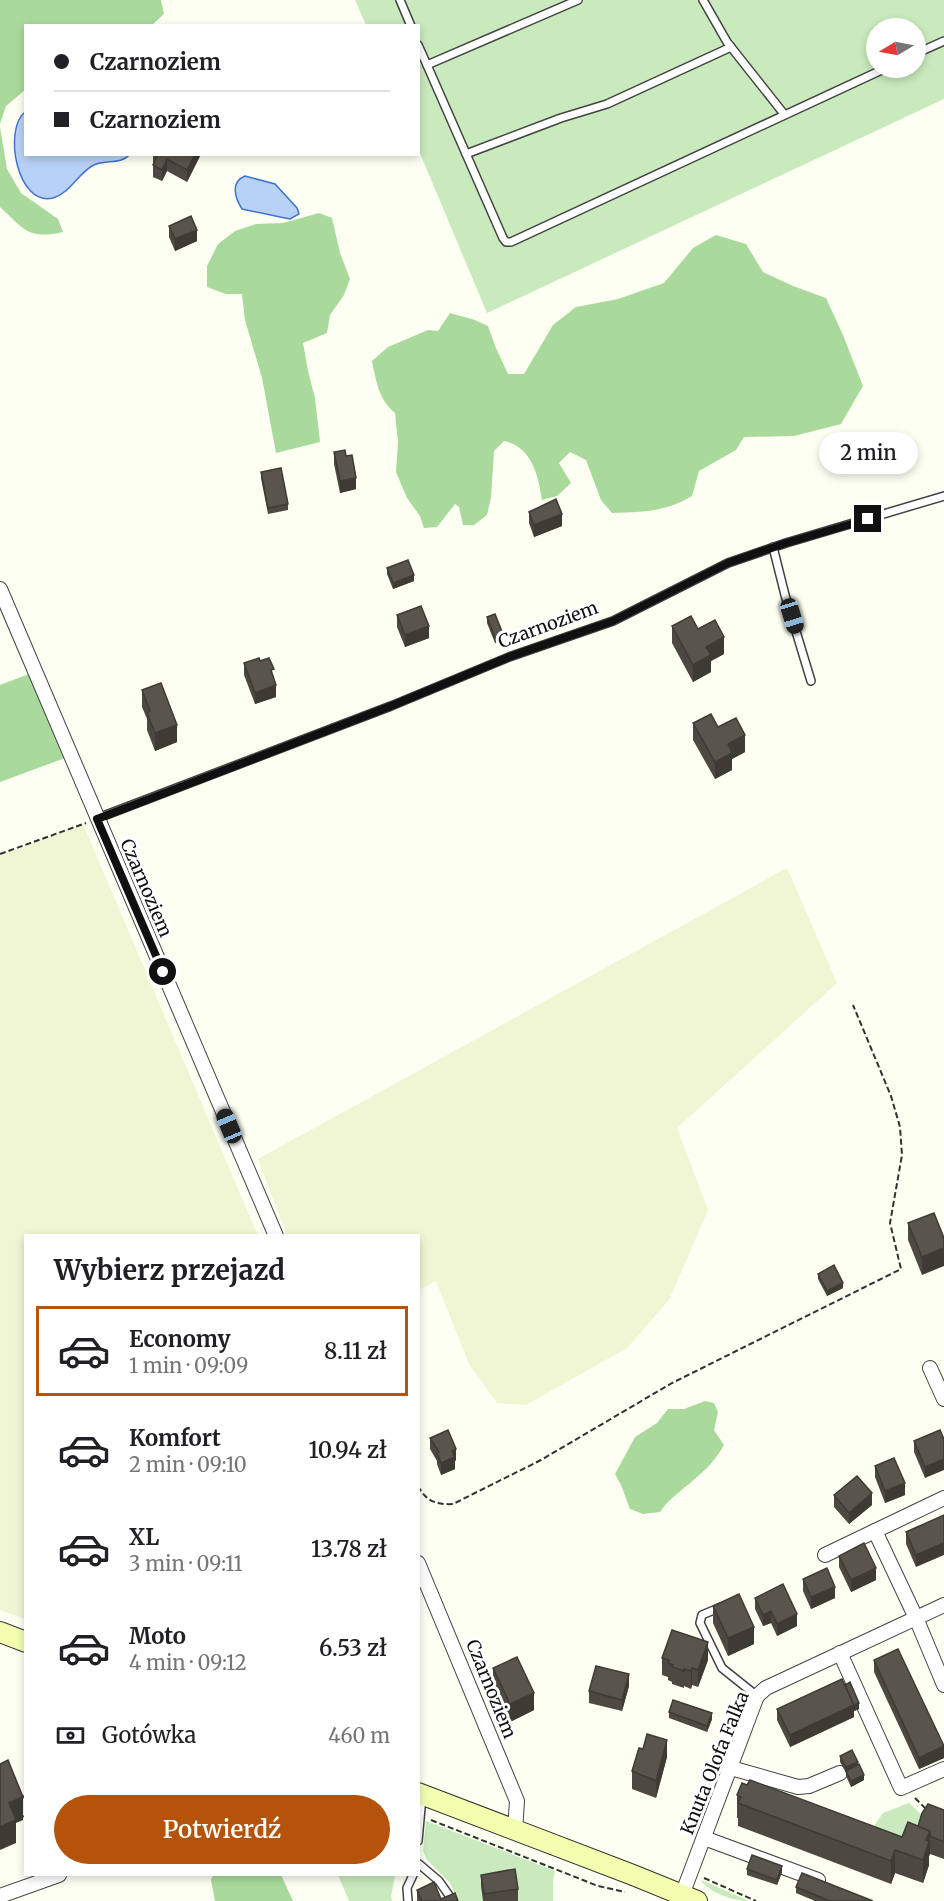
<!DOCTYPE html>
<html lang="pl">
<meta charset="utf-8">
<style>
:root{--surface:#fff;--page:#f2f2f2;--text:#202124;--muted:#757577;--line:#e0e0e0;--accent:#b45309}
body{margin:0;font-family:Merriweather,serif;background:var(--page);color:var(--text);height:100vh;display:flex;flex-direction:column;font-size:22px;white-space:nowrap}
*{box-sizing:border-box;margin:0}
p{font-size:20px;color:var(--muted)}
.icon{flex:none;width:33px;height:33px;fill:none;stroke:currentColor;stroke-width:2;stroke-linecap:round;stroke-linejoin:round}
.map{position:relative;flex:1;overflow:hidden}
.sheet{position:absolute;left:24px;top:1234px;width:396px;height:642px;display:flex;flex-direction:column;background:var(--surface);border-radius:0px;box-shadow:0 3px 9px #0003}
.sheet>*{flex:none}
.hud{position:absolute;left:24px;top:24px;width:396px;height:132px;border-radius:0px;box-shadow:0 3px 9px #0003;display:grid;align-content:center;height:132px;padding:0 30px;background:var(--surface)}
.needle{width:39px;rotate:260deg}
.tools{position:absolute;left:866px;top:18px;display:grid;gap:12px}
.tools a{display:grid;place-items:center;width:60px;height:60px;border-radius:50%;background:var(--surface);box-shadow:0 3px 9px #0003;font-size:30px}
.end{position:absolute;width:27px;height:27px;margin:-14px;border:8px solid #101010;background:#fff;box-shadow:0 0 0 3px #fff}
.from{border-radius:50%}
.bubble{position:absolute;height:42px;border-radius:21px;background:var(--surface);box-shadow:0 3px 9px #0003;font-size:20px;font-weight:600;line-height:42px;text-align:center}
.car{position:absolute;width:18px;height:36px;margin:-18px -9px;border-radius:8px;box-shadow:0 0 4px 2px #0007;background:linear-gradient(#222 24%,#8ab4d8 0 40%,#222 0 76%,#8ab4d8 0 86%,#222 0)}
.hud b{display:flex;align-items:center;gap:21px;height:57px;font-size:22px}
.hud b+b{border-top:2px solid var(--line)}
.hud i{width:15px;height:15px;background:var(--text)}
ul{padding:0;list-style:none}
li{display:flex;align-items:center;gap:18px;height:90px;margin:0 12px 9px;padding:0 18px;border:3px solid transparent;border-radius:0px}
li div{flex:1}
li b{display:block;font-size:22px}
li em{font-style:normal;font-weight:600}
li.current{border-color:var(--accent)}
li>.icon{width:54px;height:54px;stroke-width:1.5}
h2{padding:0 30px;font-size:27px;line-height:72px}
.pay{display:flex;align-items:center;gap:15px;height:66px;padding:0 30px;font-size:22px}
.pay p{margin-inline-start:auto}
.primary-button{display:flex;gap:12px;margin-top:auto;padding:12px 30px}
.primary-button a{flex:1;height:69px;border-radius:36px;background:var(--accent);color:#fff;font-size:24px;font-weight:600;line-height:69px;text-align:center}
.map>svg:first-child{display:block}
.farmland{fill:#f0f5d3}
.green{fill:#c9eabc;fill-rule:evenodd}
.forest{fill:#a9da9b}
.water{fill:#b8d1f6;stroke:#4074cc;stroke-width:1.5}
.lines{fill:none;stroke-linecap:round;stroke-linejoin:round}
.service-casing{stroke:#434343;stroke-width:10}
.minor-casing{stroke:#434343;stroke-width:16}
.secondary-casing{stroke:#323232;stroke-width:22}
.path{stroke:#323232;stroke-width:2;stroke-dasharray:6 3;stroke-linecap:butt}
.service{stroke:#fff;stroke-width:7}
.minor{stroke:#fff;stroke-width:14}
.secondary{stroke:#f4feaf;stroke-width:20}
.wall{fill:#4d4841}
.shaded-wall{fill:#3e3b35}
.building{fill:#59544c;stroke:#3e3b35;stroke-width:1.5}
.route{stroke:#101010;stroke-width:8}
.labels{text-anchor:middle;stroke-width:6;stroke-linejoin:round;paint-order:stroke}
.street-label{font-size:18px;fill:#101010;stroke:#fff}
</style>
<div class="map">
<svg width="944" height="1901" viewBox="0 0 944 1901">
<rect width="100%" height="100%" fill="#fefff3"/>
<g class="farmland">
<path d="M83,824L258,1236H26L25,1619L0,1610V856Z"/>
<path d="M787,868L837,983L677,1128L708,1210L669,1300L627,1348L526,1405L497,1403L469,1364L436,1281L419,1290L418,1236H287L258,1159Z"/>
</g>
<g class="green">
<path d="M355,0H944V99L487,313L419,151L418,26L366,25ZM876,28H915V68H876Z"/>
<path d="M909,1803L924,1817L895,1846L870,1832L883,1813Z"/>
<path d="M426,1821L555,1871L553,1880V1901H458L450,1883L427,1860L423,1851Z"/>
<path d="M338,1875H395L391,1897L392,1901H349Z"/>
<path d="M701,1880L745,1899L747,1901C733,1901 708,1892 701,1880Z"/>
</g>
<g class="forest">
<path d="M0,0H161L164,14L152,25L26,26L25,90L6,106L0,124Z"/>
<path d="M0,127L7,169L21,193L58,219L63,232C28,240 24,229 0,207Z"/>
<path d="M319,213L332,218L340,253L350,279L344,295L330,315L327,333L303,343L308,371L315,398L320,442L276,453L262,378L245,320L242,294H226L207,287V266L218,244L235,231L256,224L283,223Z"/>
<path d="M716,235L746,244L763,272L793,286L826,298L843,335L863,386L841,424L794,436L744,437L736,450L699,471L692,496C665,512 643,512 612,513L601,500L586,460L570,452L559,463L571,483L557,496L542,500C538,475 532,447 504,441L494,451L491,497L487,515L474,525H463L459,507L455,504L437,527L424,528L420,516L407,498L396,472L398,442L395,413C379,400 376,381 372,361L388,347L428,330L438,331L450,313L475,320L488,326L496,348L508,374H524L553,325L576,307L618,299L664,283L693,248Z"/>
<path d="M29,674L65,758L0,782V685Z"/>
<path d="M705,1401L714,1403L718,1412L714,1430L724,1445C715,1462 699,1476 684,1488C674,1497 668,1500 660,1512L643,1514L630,1509L621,1485L615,1474L635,1437L657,1423L668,1409H684Z"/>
<path d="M213,1875H281L293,1901H215L211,1880Z"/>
</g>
<g class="water">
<path d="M25,112L26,154L129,155C121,165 103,159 92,166C77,175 70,193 53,198C17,207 3,129 25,112Z"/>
<path d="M245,176L275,184L297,208L299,214L290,219L285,218L242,209C235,198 230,182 245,176Z"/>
</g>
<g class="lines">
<g class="service-casing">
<g id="service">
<path d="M400,0L411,26"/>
<path d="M703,0L727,42L784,114"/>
<path d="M418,45L427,65L578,0"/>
<path d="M915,54L944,41"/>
<path d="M427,65L503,238L506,242H511L886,68"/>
<path d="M466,154L561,118L607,104L731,47"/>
<path d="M773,547L785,595L811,681"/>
<path d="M98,818L391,706L509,657L613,621L728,563L786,543L944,496"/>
<path d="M721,1607L702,1615L700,1623L722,1668L757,1696"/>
<path d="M20,1799L26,1813"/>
<path d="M418,1841L422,1797"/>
<path d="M419,1864L439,1881L453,1901"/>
<path d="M408,1901L407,1888L413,1875"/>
</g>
</g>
<g class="minor-casing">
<g id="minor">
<path d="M0,589L276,1236"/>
<path d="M930,1368L944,1399"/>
<path d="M944,1498L875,1531L916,1618L944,1685"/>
<path d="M825,1555L875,1531"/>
<path d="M418,1563L517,1801L515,1831"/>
<path d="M840,1653L901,1788L944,1769"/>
<path d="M731,1768L798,1787L809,1786L840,1773"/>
<path d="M704,1838L818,1880"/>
<path d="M682,1895L757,1696L766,1688L944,1605"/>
<path d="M0,1896L59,1875"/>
</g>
</g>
<g class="secondary-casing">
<g id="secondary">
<path d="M0,1632L26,1642"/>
<path d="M418,1793L633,1875L697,1901"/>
</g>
</g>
<g class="path">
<path d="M0,854L86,823"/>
<path d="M418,1486C426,1501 436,1505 453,1504L541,1460L672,1383L901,1269L890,1223L902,1155L900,1127L891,1096L853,1005"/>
<path d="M915,1798L926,1809"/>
<path d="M431,1820L598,1886L625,1892"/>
<path d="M704,1878L756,1901"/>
</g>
<use href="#service" class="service"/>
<use href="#minor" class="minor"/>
<use href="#secondary" class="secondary"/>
</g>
<g class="wall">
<path d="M153,154H201L187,182L167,171L162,181L153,177V165L154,163L153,162Z"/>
<path d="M169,226L197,241L175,251L169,237Z"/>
<path d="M334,452L356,489L340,493L334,464Z"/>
<path d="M261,472L288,504V510L268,514L261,478Z"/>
<path d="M529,512L562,526L534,537L529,523Z"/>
<path d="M387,568L414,581L393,589L387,574Z"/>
<path d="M397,615L429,638L405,647L397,627Z"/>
<path d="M487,617L503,640L495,643L487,623Z"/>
<path d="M672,626L698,629L724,654L711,661V672L693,682L672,643Z"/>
<path d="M260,661L274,679L276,697L255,704L244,675V663Z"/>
<path d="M142,690L177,742L155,751L147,730V719L142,707Z"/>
<path d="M693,723L718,727L745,752L732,759V770L715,779L693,740Z"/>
<path d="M908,1223L944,1238L922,1275L908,1240Z"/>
<path d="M818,1274L843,1288L827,1296L818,1279Z"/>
<path d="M940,1430L925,1478L914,1452V1441Z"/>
<path d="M430,1438L456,1460L455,1461V1469L441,1475L437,1464V1461L430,1449Z"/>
<path d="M875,1466L905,1495L885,1503L875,1477Z"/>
<path d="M834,1495L872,1505L849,1524L834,1507Z"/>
<path d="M944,1515L916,1567L906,1544V1532Z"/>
<path d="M839,1556L876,1580L851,1592L839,1567Z"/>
<path d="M803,1579L835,1598L811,1609L803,1591Z"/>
<path d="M755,1598L797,1626L777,1636L771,1623L763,1626L755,1609Z"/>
<path d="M713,1606L754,1644L728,1656L713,1623Z"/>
<path d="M662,1658L708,1660L698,1687L692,1685L691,1689L684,1686V1688L672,1684V1682L668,1680V1677L662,1675Z"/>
<path d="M874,1660L944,1758L919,1769L874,1672Z"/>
<path d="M493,1668L534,1710L510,1722L493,1686Z"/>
<path d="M845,1685L859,1709L854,1711V1717L790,1747L777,1720V1709Z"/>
<path d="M629,1686L622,1711L589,1703V1691Z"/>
<path d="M669,1712L712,1719L707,1732L669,1718Z"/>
<path d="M840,1756L858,1765L864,1780L851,1787L846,1776V1773L840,1762Z"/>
<path d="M667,1757L656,1798L632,1789V1771Z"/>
<path d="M737,1795L902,1837L918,1826L944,1810V1859L930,1854L929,1856V1865L923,1883L895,1873L891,1884L738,1826V1818H737Z"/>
<path d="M747,1869L782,1872L777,1885L747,1875Z"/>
<path d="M481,1875L518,1889V1901H483L481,1886Z"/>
<path d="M796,1887L873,1901H815L796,1893Z"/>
<path d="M417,1890L441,1899L458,1901H417Z"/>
</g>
<g class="shaded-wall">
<path d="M195,154H201L187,182V170Z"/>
<path d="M167,159V171L162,181V170Z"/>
<path d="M197,230V241L175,251V239Z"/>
<path d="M356,478V489L340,493V481Z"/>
<path d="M562,514V526L534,537V525Z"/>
<path d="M414,575V581L393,589V583Z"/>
<path d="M429,626V638L405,647V635Z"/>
<path d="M503,634V640L495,643V638Z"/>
<path d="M724,637V654L711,661V672L693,682V665L706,647Z"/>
<path d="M276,685V697L255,704V693Z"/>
<path d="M177,725V742L155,751V733Z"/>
<path d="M745,735V752L732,759V770L715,779V762L728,744Z"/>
<path d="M944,1248V1266L922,1275V1257Z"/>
<path d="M843,1283V1288L827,1296V1291Z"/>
<path d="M456,1449V1460L455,1461V1469L441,1475V1463L452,1451Z"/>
<path d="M944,1459V1470L925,1478V1467Z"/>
<path d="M905,1483V1495L885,1503V1491Z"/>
<path d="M872,1493V1505L849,1524V1513Z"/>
<path d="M944,1543V1555L916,1567V1555Z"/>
<path d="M876,1568V1580L851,1592V1580Z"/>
<path d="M835,1587V1598L811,1609V1597Z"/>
<path d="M771,1611V1623L763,1626V1615Z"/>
<path d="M797,1614V1626L777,1636V1624Z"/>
<path d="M754,1627V1644L728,1656V1638Z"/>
<path d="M708,1642V1660L698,1687V1670Z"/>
<path d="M692,1668V1685L691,1689V1671Z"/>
<path d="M629,1674V1686L622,1711V1700Z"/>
<path d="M534,1693V1710L510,1722V1704Z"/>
<path d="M859,1703V1709L854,1711V1717L790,1747V1735Z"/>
<path d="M712,1713V1719L707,1732V1726Z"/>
<path d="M667,1740V1757L656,1798V1781Z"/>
<path d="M944,1746V1758L919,1769V1758Z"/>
<path d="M858,1762V1768L846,1771V1773V1767Z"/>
<path d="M864,1775V1780L851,1787V1781Z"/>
<path d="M23,1797V1820L16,1823V1843L0,1850V1827L9,1803Z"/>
<path d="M930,1831V1854L929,1856V1865L923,1883V1860L926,1840Z"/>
<path d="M895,1850V1873L891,1884V1861Z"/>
<path d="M782,1866V1872L777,1885V1880Z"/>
</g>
<g class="building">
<path d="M158,154H195L187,170L167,159L162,170L153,165Z"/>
<path d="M191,216L197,230L175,239L169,226Z"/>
<path d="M345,450L346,456L352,455L356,478L340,481L334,452Z"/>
<path d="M281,468L288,504L268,508L261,472Z"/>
<path d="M556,499L562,514L534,525L529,512Z"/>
<path d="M408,560L414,575L393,583L387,568Z"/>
<path d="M421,606L429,626L405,635L397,615Z"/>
<path d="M495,614L503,634L495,638L487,617Z"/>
<path d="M691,616L698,629L715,620L724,637L706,647L711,655L693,665L672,626Z"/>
<path d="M259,658L260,661L269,658L274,669L271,670L276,685L255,693L244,663Z"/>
<path d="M161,683L177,725L155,733L147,713L150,711L142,690Z"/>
<path d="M711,714L718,727L736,718L745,735L728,744L732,753L715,762L693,723Z"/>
<path d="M934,1213L944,1238V1248L922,1257L908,1223Z"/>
<path d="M834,1265L843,1283L827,1291L818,1274Z"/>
<path d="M448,1430L456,1449L452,1451L455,1457L441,1463L437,1453L439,1452L430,1438Z"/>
<path d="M940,1430L944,1439V1459L925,1467L914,1441Z"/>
<path d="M894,1458L905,1483L885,1491L875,1466Z"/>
<path d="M857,1476L872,1493L849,1513L834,1495Z"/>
<path d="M944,1515V1543L916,1555L906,1532Z"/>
<path d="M864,1543L876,1568L851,1580L839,1556Z"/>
<path d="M827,1568L835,1587L811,1597L803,1579Z"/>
<path d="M783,1584L797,1614L777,1624L771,1611L763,1615L755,1598Z"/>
<path d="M739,1594L754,1627L728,1638L713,1606Z"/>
<path d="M672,1630L708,1642L698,1670L692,1668L691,1671L684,1669V1671L672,1667L673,1665L668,1663L669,1660L662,1658Z"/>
<path d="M898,1649L944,1746L919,1758L874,1660Z"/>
<path d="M517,1657L534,1693L510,1704L493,1668Z"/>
<path d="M596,1666L629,1674L622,1700L589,1691Z"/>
<path d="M842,1679L854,1705L790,1735L777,1709Z"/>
<path d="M850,1682L859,1703L854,1705L845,1685Z"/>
<path d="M673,1700L712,1713L707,1726L669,1712Z"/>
<path d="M647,1734L667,1740L656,1781L632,1771L639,1748L643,1749Z"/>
<path d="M852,1750L858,1762L846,1767L840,1756Z"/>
<path d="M8,1760L23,1797L9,1803L16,1820L0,1827V1764Z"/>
<path d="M859,1764L864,1775L851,1781L846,1771Z"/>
<path d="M750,1780L902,1837L908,1822L930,1831L926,1840L929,1842L923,1860L895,1850L891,1861L738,1803L741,1797L737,1795L742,1783L747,1785Z"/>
<path d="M928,1804L944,1810V1842L930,1836V1831L918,1826L922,1813Z"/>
<path d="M752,1855L782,1866L777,1880L747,1869Z"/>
<path d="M515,1869L518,1889L484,1894L481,1875Z"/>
<path d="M802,1873L873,1901H830L796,1887Z"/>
<path d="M434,1882L441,1899L455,1893L458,1901H422L417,1890Z"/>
</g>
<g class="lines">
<path class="route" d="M163,972L97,819L391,706L509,657L613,621L728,563L786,543L868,519"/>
</g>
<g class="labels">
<g class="street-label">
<text transform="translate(548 625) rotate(-20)" y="6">Czarnoziem</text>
<text transform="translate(146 888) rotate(67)" y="6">Czarnoziem</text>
<text transform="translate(491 1689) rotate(68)" y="6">Czarnoziem</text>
<text transform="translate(715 1763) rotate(-68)" y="6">Knuta Olofa Falka</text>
</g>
</g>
</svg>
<div class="tools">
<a><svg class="needle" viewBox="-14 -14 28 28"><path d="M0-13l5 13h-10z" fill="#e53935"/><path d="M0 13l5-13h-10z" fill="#757577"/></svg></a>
</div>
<i class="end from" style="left:163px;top:972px"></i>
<i class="end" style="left:868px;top:519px"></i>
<div class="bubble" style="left:819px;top:432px;width:99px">2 min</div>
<i class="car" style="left:792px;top:616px;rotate:163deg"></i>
<i class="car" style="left:229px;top:1126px;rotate:337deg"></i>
<div class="hud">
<b><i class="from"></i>Czarnoziem</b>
<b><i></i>Czarnoziem</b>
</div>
<section class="sheet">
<h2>Wybierz przejazd</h2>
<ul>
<li class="current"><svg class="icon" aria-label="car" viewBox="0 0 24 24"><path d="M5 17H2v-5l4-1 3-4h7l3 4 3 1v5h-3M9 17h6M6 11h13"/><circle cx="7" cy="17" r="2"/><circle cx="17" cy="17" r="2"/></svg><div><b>Economy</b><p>1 min · 09:09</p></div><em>8.11 zł</em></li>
<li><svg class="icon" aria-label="car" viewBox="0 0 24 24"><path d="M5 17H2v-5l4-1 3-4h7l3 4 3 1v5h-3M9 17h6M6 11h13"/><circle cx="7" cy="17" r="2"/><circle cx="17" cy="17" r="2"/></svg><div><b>Komfort</b><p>2 min · 09:10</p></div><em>10.94 zł</em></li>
<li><svg class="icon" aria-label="car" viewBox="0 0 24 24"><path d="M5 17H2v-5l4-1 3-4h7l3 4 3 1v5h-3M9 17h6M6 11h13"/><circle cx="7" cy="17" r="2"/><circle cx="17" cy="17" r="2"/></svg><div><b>XL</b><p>3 min · 09:11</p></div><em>13.78 zł</em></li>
<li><svg class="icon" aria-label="car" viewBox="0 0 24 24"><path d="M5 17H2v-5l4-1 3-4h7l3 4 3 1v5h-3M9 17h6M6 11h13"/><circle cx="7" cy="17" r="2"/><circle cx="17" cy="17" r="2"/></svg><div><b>Moto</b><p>4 min · 09:12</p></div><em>6.53 zł</em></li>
</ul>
<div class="pay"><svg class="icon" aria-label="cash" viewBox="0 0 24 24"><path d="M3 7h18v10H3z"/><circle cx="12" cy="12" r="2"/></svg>Gotówka<p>460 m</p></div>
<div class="primary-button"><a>Potwierdź</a></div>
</section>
</div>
